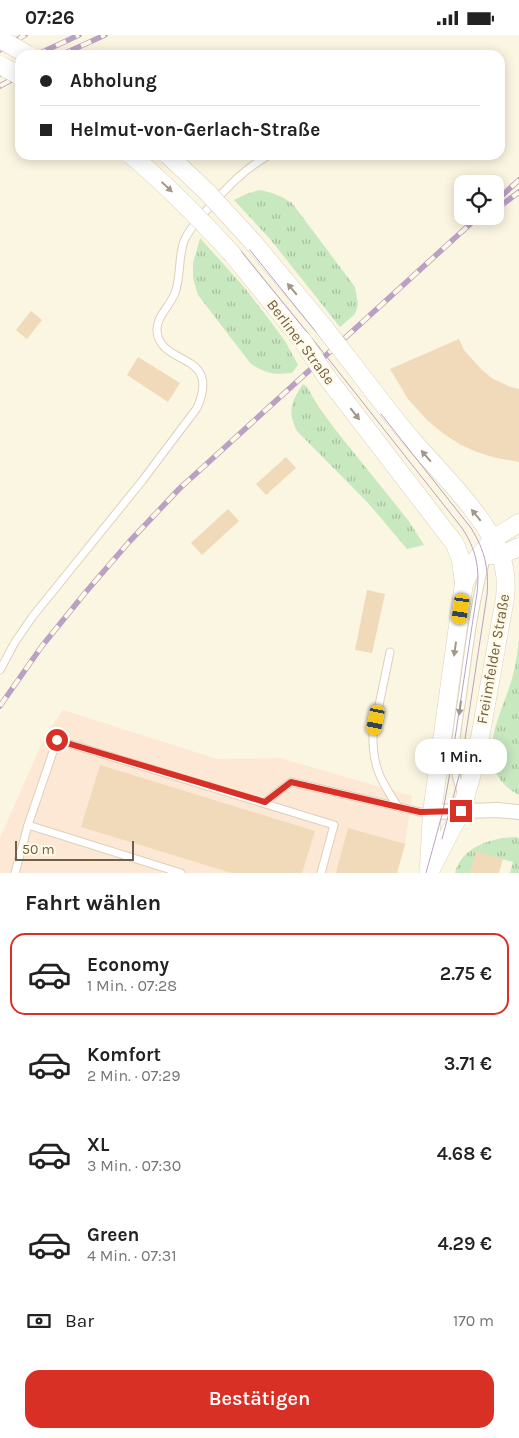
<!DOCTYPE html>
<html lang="de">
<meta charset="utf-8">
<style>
:root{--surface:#fff;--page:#f6f6f6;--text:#222;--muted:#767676;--line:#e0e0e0;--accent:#d93025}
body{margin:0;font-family:Karla,sans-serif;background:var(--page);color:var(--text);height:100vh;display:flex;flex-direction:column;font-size:19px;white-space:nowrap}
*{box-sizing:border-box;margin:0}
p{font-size:16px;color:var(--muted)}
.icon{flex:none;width:28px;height:28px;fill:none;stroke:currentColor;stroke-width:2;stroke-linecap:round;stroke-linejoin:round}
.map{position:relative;height:838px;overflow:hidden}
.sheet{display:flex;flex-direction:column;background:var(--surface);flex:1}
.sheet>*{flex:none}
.guide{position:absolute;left:15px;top:15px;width:490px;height:110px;border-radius:15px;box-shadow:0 2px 12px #0003;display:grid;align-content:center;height:110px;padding:0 25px;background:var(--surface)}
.tools{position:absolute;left:454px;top:140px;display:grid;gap:10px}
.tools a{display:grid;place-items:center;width:50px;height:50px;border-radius:10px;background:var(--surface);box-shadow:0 2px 12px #0003;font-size:25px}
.scale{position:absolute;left:15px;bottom:12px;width:119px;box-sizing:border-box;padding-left:5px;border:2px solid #715f49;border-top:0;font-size:14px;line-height:18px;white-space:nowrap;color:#715f49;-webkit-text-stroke:4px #fffae6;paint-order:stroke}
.end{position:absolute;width:22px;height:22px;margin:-11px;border:6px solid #d93025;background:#fff;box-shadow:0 0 0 2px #fff}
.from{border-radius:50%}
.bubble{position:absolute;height:35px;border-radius:15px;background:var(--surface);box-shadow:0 2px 12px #0003;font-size:16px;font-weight:600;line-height:35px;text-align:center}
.car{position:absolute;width:15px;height:30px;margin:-15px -8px;border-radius:6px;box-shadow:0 0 4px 1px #0007;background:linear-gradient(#f5c518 24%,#345 0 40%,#f5c518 0 76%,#345 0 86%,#f5c518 0)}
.guide b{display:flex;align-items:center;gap:18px;height:48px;font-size:19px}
.guide b+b{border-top:1px solid var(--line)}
.guide i{width:12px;height:12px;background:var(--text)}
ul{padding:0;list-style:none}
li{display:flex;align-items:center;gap:15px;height:82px;margin:0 10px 8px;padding:0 15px;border:2px solid transparent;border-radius:15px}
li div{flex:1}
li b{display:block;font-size:19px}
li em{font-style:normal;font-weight:600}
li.selected{border-color:var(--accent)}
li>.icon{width:45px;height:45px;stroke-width:1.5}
h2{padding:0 25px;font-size:22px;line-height:60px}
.pay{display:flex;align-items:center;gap:12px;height:55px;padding:0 25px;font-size:19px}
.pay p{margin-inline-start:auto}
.cta{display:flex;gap:10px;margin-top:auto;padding:10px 25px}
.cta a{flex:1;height:58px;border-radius:15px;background:var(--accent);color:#fff;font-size:20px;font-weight:600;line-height:58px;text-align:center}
.status{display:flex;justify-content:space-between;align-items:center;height:35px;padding:0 25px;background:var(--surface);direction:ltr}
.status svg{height:14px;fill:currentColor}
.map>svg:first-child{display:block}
.commercial{fill:#fce8d4}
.grass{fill:url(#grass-tufts)}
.building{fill:#f0dab9}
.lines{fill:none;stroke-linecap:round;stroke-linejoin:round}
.service-casing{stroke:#dcd1bb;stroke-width:9}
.minor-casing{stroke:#dcd1bb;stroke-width:16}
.tertiary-casing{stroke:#dcd1bb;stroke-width:19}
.service{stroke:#fff;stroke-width:7}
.minor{stroke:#fff;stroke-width:14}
.tertiary{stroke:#fff;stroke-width:18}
.tram{stroke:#baa1c4;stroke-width:1}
.rail-casing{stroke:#baa1c4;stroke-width:5.5}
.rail{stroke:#fffae6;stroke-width:4;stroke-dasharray:11;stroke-linecap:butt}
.tertiary-bridge-casing{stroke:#dcd1bb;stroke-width:19;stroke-linecap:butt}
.tertiary-bridge{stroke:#fff;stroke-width:18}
.oneway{fill:#a39789}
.route{stroke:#d93025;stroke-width:6}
.labels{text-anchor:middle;stroke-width:5;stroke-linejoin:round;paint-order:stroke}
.street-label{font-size:15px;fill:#715f49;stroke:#fffae6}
</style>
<div class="status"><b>07:26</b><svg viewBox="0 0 49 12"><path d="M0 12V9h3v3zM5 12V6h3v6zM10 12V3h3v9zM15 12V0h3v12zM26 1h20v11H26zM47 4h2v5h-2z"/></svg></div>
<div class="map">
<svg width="519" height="838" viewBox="0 0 519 838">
<defs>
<pattern id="grass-tufts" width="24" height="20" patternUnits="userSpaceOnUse" patternTransform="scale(1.25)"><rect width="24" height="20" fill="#c8e8c0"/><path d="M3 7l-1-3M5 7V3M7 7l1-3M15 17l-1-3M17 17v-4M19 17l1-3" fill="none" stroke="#a7bf9e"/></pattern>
</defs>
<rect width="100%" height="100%" fill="#fbf6e1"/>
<path class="commercial" d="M63,675L217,724L280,723L412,761L405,809L397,838H0V803L45,701Z"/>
<g class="grass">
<path d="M259,155C272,157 281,161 292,168L355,252L358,270L355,279L340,292L270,204L234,165L246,159Z"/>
<path d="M200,203L244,252L268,283L285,306L298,330L292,338C273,340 267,339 251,329L198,260L193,243V228Z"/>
<path d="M303,349L307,352L318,371L334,393L408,485L424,510L407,514L369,469L297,396C287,376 291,367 303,349Z"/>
<path d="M519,605V760C472,735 497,688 510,650C515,636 517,620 519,605Z"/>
<path d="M515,802L519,803V838H510L513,827L477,817L470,838H455C461,812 492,803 515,802Z"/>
</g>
<g class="building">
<path d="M31,276L42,285L27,304L16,295Z"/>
<path d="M459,304L464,315L481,334L493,344L511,352L519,354V427L496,423L477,417L461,410L444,399L428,386L408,364L390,334Z"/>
<path d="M138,322L180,348L168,367L127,340Z"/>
<path d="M286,422L296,433L266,460L256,449Z"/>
<path d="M228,474L239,486L202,520L191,508Z"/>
<path d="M367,555L385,559L372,618L355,615Z"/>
<path d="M100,730L315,796L302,838H232L81,792Z"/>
<path d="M348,793L405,809L397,838H336Z"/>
<path d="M476,816L503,824L499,838H470Z"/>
</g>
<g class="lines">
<g class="service-casing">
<g id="service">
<path d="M390,617L373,699C372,731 381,746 398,772"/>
<path d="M0,635L15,607L33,581L142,446L197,373C222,316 160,332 157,296C156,282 170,271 175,258C181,242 178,223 184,206C188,196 197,186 204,178C226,154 240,137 269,120"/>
<path d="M463,761C458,750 455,740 455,728C454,704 460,679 463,656C469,611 475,564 487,521"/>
<path d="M265,767L291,747L420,777H431"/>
<path d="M28,790L181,838"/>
<path d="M15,838L28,790L57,705L334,790L321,838"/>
</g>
</g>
<g class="minor-casing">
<path id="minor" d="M432,777L497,775L519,777"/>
</g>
<g class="tertiary-casing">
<g id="tertiary">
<path d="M252,206L323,291"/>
<path d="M233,220L302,305"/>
<path d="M347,322C369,350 390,379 413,406C441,438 480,476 498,514C505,529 507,546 505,563L478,714L470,746L461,776L429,838"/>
<path d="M326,341L455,509L461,525L464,548L432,777L429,832"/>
<path d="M489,520H501L519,512"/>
<path d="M464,548L476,525L493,504L519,488"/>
</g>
</g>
<use href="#service" class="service"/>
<use href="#minor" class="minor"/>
<use href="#tertiary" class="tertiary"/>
<g class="tram">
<path d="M0,13L20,24"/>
<path d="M0,22L20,33"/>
<path d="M144,120L196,168L240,215L319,312L462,493C476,514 480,533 477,558L449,743L443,776L426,838"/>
<path d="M197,158L245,209L333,318"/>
<path d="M381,379L471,493C485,516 489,533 487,560L460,737L442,804"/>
</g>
<g class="rail-casing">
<g id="rail">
<path d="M0,15L25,0"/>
<path d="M36,20L79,0"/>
<path d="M61,20L105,0"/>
<path d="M0,39L20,28"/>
<path d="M0,51L20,40"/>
<path d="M495,167L519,145"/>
<path d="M495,175L519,157"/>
<path d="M0,671L42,611L85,558L129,507L179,454L479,181"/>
</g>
</g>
<use href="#rail" class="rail"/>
<g class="tertiary-bridge-casing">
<g id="tertiary-bridge">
<path d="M0,4L28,20"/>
<path d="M0,30L20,41"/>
<path d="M131,120C168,151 201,185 233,220"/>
<path d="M168,120L208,158L252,206"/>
<path d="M323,291L347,322"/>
<path d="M302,305L326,341"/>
</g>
</g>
<use href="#tertiary-bridge" class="tertiary-bridge"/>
</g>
<defs><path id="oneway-solid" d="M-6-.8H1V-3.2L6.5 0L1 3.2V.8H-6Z" transform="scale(1.25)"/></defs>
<g class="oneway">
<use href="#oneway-solid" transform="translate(167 152) rotate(43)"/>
<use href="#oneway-solid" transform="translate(292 254) rotate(-130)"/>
<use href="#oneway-solid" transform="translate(355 379) rotate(52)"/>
<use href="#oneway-solid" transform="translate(426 421) rotate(-131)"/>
<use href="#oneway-solid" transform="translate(476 480) rotate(-129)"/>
<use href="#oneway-solid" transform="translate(455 614) rotate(98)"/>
<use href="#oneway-solid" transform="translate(460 673) rotate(98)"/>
</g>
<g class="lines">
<path class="route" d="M57,705L265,767L291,747L420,777L461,776"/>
</g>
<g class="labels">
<g class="street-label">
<text transform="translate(301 307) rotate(53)" y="5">Berliner Straße</text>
<text transform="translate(493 624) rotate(-80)" y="5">Freiimfelder Straße</text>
</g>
</g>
</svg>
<div class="tools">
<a><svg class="icon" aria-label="locate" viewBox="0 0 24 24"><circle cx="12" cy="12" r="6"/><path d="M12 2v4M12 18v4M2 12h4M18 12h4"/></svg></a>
</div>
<div class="scale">50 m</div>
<i class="end from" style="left:57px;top:705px"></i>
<i class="end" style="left:461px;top:776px"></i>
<div class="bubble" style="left:415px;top:704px;width:92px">1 Min.</div>
<i class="car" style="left:461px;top:574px;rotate:188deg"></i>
<i class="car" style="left:376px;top:685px;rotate:191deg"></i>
<div class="guide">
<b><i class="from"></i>Abholung</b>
<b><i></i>Helmut-von-Gerlach-Straße</b>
</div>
</div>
<section class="sheet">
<h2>Fahrt wählen</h2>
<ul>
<li class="selected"><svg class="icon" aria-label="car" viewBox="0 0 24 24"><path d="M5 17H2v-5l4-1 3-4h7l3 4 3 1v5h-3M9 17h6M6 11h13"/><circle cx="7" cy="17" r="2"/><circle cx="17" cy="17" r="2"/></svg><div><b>Economy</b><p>1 Min. · 07:28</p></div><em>2.75 €</em></li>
<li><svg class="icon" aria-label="car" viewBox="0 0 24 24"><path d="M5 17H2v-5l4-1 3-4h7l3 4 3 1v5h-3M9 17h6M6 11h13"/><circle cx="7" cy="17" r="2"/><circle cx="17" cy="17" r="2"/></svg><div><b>Komfort</b><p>2 Min. · 07:29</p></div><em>3.71 €</em></li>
<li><svg class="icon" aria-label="car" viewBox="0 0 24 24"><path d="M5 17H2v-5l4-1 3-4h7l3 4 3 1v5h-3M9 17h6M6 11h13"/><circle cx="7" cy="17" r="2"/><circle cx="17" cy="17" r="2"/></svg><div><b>XL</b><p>3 Min. · 07:30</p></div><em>4.68 €</em></li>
<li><svg class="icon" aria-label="car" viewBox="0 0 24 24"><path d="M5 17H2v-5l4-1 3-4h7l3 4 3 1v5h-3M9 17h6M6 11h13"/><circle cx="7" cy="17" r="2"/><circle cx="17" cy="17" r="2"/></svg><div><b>Green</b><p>4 Min. · 07:31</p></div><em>4.29 €</em></li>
</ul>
<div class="pay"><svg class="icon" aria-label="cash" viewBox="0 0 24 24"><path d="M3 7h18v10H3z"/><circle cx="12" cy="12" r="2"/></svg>Bar<p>170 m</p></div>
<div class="cta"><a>Bestätigen</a></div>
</section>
